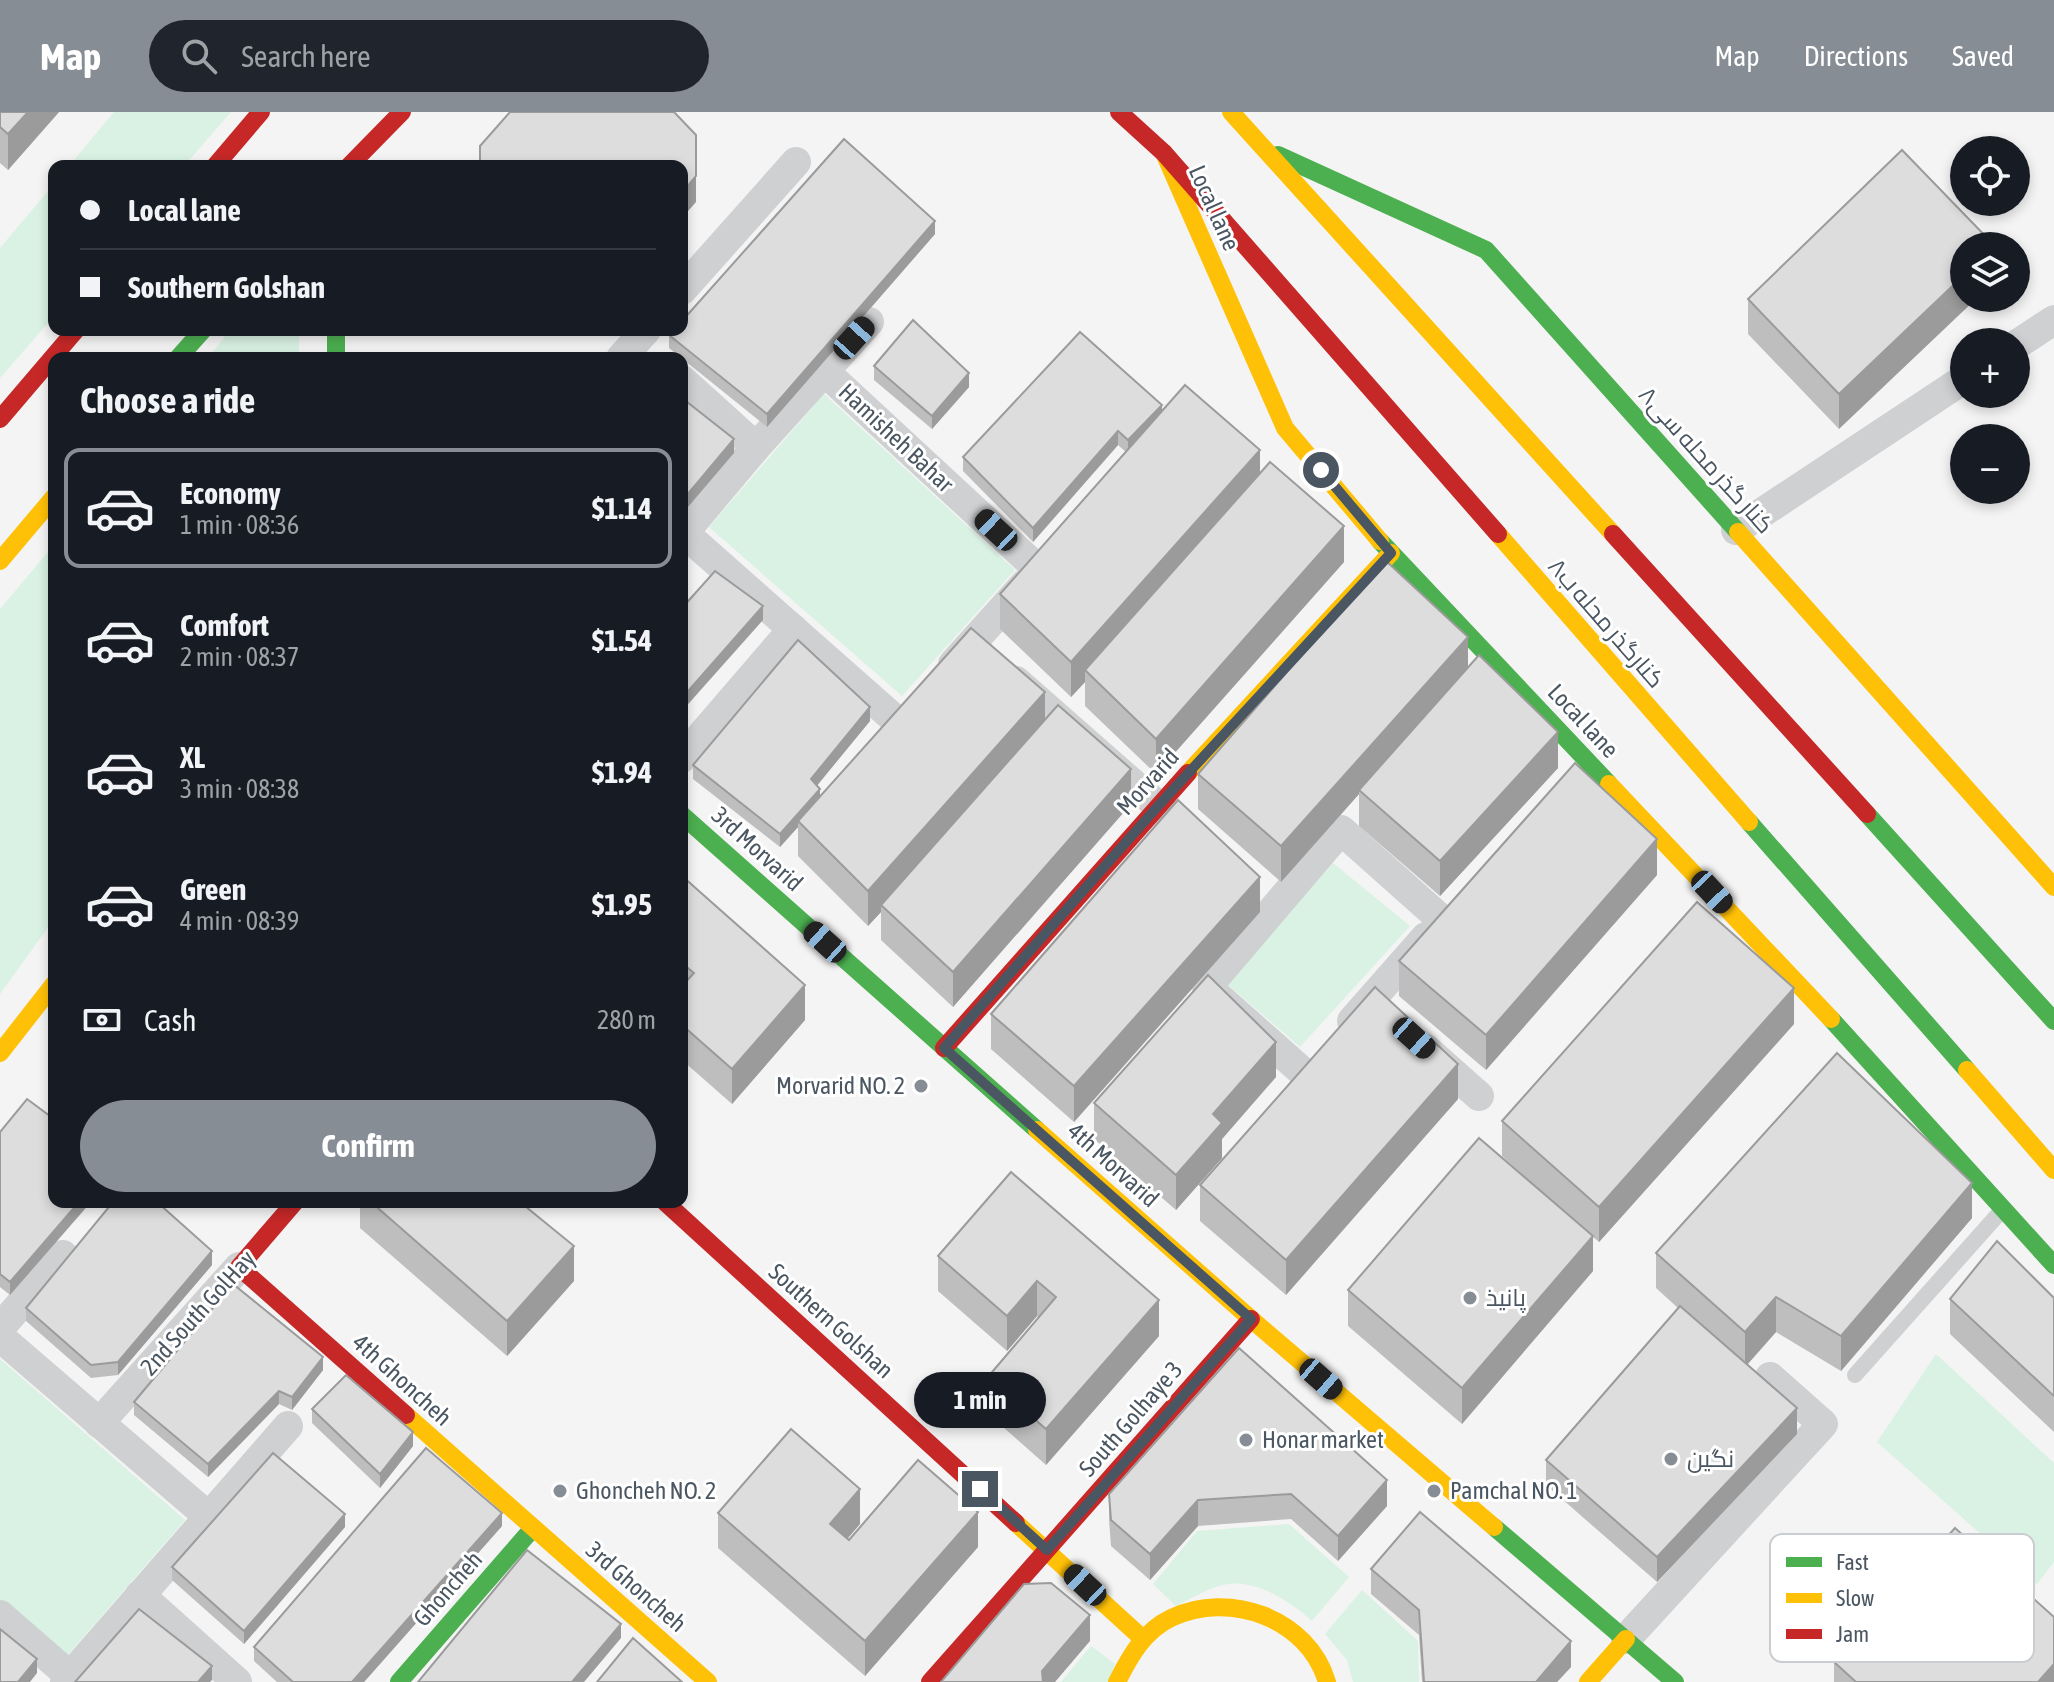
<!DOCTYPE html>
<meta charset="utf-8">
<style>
:root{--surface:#171b24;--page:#20242c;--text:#f1f3f6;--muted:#9ea1a6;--line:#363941;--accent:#868d94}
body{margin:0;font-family:"Asap Condensed",Cairo,sans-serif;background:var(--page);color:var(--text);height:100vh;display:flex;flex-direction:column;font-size:30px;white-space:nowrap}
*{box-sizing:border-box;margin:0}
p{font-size:26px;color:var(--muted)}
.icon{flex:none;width:44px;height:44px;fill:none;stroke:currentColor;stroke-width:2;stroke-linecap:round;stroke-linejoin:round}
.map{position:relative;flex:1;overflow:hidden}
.panel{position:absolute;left:48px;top:240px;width:640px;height:856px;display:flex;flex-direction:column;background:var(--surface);border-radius:16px;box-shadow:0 4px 12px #0003}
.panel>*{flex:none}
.guide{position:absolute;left:48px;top:48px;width:640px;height:176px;border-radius:16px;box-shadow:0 4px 12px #0003;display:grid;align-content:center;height:176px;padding:0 32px;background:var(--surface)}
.buttons{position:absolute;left:1950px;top:24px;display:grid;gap:16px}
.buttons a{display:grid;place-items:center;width:80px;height:80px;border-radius:50%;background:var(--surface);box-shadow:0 4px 12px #0003;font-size:40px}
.end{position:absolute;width:36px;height:36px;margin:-18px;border:10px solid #4a5661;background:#fff;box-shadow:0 0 0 4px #fff}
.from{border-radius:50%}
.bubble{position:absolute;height:56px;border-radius:28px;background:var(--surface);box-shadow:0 4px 12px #0003;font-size:26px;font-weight:700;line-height:56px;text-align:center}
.car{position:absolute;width:24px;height:48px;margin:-24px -12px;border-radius:10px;box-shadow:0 0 6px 2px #0007;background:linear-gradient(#222 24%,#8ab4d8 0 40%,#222 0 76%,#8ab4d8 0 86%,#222 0)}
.guide b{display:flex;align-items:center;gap:28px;height:76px;font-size:30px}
.guide b+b{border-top:2px solid var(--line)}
.guide i{width:20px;height:20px;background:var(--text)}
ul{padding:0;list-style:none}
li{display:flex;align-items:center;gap:24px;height:120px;margin:0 16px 12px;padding:0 16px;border:4px solid transparent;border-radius:16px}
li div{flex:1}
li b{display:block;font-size:30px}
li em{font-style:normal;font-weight:700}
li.current{border-color:var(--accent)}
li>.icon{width:72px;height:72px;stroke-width:1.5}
h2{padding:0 32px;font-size:36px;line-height:96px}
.pay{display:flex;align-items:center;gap:20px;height:88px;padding:0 32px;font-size:30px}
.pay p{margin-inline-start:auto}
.cta{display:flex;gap:16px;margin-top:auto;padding:16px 32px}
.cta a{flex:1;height:92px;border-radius:48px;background:var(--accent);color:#fff;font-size:32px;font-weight:700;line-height:92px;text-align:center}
header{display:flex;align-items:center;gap:48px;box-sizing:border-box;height:112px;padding:0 40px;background:var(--accent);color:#fff}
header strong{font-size:38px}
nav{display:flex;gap:44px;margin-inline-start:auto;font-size:28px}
.search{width:560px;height:72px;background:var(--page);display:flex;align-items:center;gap:20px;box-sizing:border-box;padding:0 28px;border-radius:44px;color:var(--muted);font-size:30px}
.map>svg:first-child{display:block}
.green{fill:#d9f2e3}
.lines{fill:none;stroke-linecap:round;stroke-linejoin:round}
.lane{stroke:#ced0d2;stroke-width:16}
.street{stroke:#ced0d2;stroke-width:30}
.fast{stroke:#4caf50;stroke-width:18}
.slow{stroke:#ffc107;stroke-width:18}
.jam{stroke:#c62828;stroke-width:18}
.wall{fill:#bebebf}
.shaded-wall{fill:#9b9b9b}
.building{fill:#ddddde;stroke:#9b9b9b;stroke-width:2}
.route{stroke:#4a5661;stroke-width:10}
.poi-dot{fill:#868d94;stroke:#fff;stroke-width:3}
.labels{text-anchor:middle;stroke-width:6;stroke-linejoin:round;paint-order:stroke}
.street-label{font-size:24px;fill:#4a5661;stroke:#fff}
.poi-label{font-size:24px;fill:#4a5661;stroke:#fff;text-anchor:start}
.key{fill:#fff;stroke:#c9ccd0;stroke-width:2}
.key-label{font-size:22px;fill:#4a5661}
</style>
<header>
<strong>Map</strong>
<div class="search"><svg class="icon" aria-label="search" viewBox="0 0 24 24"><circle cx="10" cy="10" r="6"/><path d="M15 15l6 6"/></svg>Search here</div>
<nav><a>Map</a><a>Directions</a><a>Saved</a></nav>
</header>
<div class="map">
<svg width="2054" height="1570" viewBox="0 0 2054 1570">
<rect width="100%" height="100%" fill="#f4f4f4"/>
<g class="green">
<path d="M114,0H231L184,54H69Z"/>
<path d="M54,72V204L0,266V136Z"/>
<path d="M230,218H299V246H208Z"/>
<path d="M824,282L1015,458L902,584L709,415Z"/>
<path d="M54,433V807L0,882V497Z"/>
<path d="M1333,751L1410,814L1300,935L1227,872Z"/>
<path d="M1936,1242L2054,1351V1450L2037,1472L1877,1330Z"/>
<path d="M0,1247L185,1408L66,1545L0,1487Z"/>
<path d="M1289,1412L1349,1465L1312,1509C1290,1489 1254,1465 1222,1473C1207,1477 1190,1487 1176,1494L1153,1472L1197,1419Z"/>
<path d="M1362,1478L1418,1529L1419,1570H1353L1347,1548L1325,1522Z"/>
<path d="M1091,1534L1115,1552L1109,1570H1061Z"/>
</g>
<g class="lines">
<path class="lane" d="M1855,1263L2003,1097"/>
<g class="street">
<path d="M682,178L796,50"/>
<path d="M2016,233L2054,208"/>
<path d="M621,246L646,218"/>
<path d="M824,259L1039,458"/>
<path d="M682,268L756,335"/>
<path d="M1736,418L1964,267"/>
<path d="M684,421L899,611"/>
<path d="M682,423L756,335L869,210"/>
<path d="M953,552L1025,472"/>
<path d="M1016,569L1172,706"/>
<path d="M682,646L793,517"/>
<path d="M1352,909L1426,825"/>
<path d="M1426,937L1479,984"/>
<path d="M1305,962L1207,875L1341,718L1442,808"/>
<path d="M0,1216L63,1143"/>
<path d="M0,1225L209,1405"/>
<path d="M99,1311L239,1155"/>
<path d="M140,1483L237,1570"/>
<path d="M0,1503L70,1564"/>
<path d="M1626,1527L1823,1312L1770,1265"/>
<path d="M65,1570L288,1314"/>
</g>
<g class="fast">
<path d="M1278,43L1486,138L1738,420"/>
<path d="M336,218V246"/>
<path d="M178,246L203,218"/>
<path d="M1380,429L1609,672"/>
<path d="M1867,702L2054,909"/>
<path d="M682,703L1037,1018"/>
<path d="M1749,710L1967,958"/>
<path d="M1831,907L2054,1153"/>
<path d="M1494,1415L1675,1570"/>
<path d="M399,1570L533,1416"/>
</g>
<g class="slow">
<path d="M1231,0L1613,422"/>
<path d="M1164,41L1285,316L1380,429"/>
<path d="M1738,420L2054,775"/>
<path d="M1498,422L1749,710"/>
<path d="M0,449L54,385"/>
<path d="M1188,661L1391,441"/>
<path d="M1609,672L1831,907"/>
<path d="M0,941L54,872"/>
<path d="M1967,958L2054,1058"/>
<path d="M1037,1018L1251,1207L1494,1415"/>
<path d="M406,1303L708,1570"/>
<path d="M1016,1411L1142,1526"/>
<path d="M1117,1570C1130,1544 1144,1519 1171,1506C1229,1478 1308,1506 1327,1570"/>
<path d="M1588,1570L1626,1527"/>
</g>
<g class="jam">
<path d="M1119,0L1164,41L1498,422"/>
<path d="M215,54L261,0"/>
<path d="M349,54L402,0"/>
<path d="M0,307L76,218"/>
<path d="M1613,422L1867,702"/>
<path d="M944,936L1188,661"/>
<path d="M295,1090L239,1155L406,1303"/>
<path d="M665,1090L1016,1411"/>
<path d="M930,1570L1251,1207"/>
</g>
</g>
<g class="wall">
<path d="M0,0H59L8,58L0,51Z"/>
<path d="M1902,38L1839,317L1748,222V187Z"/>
<path d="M935,122L767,315L669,236V223Z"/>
<path d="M874,254L969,275L932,317L874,268Z"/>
<path d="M1162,299L1260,362L1344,450L1156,662L1085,594V570L1071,585L1000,517V482L1126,340L1118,333L1033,430L963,359V345Z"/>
<path d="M1468,556L1558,656L1440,784L1359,714V682L1281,770L1198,697V662Z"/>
<path d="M1045,607L1131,692L953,895L881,828V800L868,814L798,744V715L780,735L693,667V653L870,609L817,673L820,684Z"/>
<path d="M1657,763L1486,958L1399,884V849Z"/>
<path d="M682,764L805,908L732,992L682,948Z"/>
<path d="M1260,800L1074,1010L991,937V902Z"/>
<path d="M1794,912L1599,1130L1593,1125V1159L1462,1312L1348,1214V1178L1542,1080L1502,1044V1009Z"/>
<path d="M1276,965L1222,1027V1046L1176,1098L1094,1027V991Z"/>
<path d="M27,987L10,1183L0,1175V1020Z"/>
<path d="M1458,987L1286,1183L1200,1109V1073Z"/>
<path d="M1011,1060L1159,1224L1046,1353L987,1301V1266L1039,1206L1037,1204L1007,1239L938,1179V1144Z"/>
<path d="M360,1090H520L574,1169L507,1244L360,1116Z"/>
<path d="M1972,1106L1841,1259L1776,1220L1747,1253L1797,1322L1657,1470L1546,1373V1348L1678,1196L1656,1176V1141Z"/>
<path d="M212,1153L118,1263L91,1266L26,1209V1196Z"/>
<path d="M2054,1186V1320L1950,1222V1187Z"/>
<path d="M1239,1236L1387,1394L1338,1449L1291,1407L1198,1414L1150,1468L1111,1434L1109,1408V1382Z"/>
<path d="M323,1258L292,1298L279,1292L208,1365L134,1303V1290Z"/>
<path d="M312,1297L413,1334L380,1376L312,1311Z"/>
<path d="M718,1401L860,1412L847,1427L849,1428L978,1435L865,1564L718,1436Z"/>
<path d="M502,1414L364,1570H277L254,1549V1535Z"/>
<path d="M345,1415L244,1532L172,1468V1455Z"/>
<path d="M1371,1457L1571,1555L1557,1570H1422L1419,1523L1371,1482Z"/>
<path d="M1834,1550L2054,1570H1834Z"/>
</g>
<g class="shaded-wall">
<path d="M28,0H59L8,58V22Z"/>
<path d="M696,64V90L682,106V81Z"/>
<path d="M935,109V122L767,315V302Z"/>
<path d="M1964,163V186H1977L1839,317V282Z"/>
<path d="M969,261V275L932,317V304Z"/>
<path d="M1162,293V307L1128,342V328Z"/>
<path d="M1118,319V333L1033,430V416Z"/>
<path d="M734,327V341L682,402V389Z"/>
<path d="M1260,338V373L1085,558V570L1071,585V550Z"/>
<path d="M1344,414V450L1156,662V627Z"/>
<path d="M763,494V508L682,599V586Z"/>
<path d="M1468,525V560L1359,678V682L1281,770V734Z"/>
<path d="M1045,580V616L881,793V800L868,814V779Z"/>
<path d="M870,595V609L811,681V667Z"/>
<path d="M1558,620V656L1440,784V749Z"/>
<path d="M1131,657V692L953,895V860Z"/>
<path d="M820,677V690L798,709V715L780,735V722Z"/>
<path d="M1657,727V763L1486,958V923Z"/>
<path d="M1260,765V800L1074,1010V974Z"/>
<path d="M805,873V908L732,992V957Z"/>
<path d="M1794,876V912L1599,1130V1095Z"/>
<path d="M1276,930V965L1222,1027V1046L1176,1098V1063L1213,1002Z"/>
<path d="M1458,952V987L1286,1183V1148Z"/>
<path d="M1972,1071V1106L1841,1259V1224Z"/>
<path d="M79,1090H91L10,1183V1170Z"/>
<path d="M1593,1124V1159L1462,1312V1276Z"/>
<path d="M574,1134V1169L507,1244V1209Z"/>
<path d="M212,1139V1153L118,1263V1250Z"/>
<path d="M1037,1169V1204L1007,1239V1204Z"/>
<path d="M1776,1185V1220L1745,1255V1220Z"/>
<path d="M1159,1188V1224L1046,1353V1317Z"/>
<path d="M323,1245V1258L292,1298V1285Z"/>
<path d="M279,1279V1292L208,1365V1352Z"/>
<path d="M1797,1296V1322L1657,1470V1445Z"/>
<path d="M413,1320V1334L380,1376V1362Z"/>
<path d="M1387,1368V1394L1338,1449V1424Z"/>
<path d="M860,1377V1412L830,1447V1412Z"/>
<path d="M1198,1388V1414L1150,1468V1442Z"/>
<path d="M978,1400V1435L865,1564V1529Z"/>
<path d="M502,1401V1414L364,1570H352Z"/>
<path d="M345,1402V1415L244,1532V1519Z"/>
<path d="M1090,1503V1529L1055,1570H1042V1559Z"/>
<path d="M621,1512V1526L584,1570H572Z"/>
<path d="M1571,1529V1555L1557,1570H1536Z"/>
<path d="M37,1547V1561L30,1570H18Z"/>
<path d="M2054,1552V1570H2038Z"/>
<path d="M212,1554V1568L210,1570H198Z"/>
</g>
<g class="building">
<path d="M0,0H28L8,22L0,15Z"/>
<path d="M510,0H674L696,23V64L682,81V54H480V34Z"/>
<path d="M844,27L935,109L767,302L669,223L674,218H682V209Z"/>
<path d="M1902,38L1995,134H1964V163L1839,282L1748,187Z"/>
<path d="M913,208L969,261L932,304L874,254Z"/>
<path d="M1080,220L1162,293L1128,328L1118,319L1033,416L963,345Z"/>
<path d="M1185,273L1260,338L1071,550L1000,482Z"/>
<path d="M682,286L734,327L682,389Z"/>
<path d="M1270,350L1344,414L1156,627L1085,558Z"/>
<path d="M1385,448L1468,525L1281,734L1198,662Z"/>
<path d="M715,459L763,494L682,586V496Z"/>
<path d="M971,516L1045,580L868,779L798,709Z"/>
<path d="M798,528L870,595L811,667L820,677L780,722L693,653Z"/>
<path d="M1479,543L1558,620L1440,749L1359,678Z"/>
<path d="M1058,593L1131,657L953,860L881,793Z"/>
<path d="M1575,651L1657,727L1486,923L1399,849Z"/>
<path d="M1178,688L1260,765L1074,974L991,902Z"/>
<path d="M682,764L805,873L732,957L682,913V874L694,861L682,851Z"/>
<path d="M1697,790L1794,876L1599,1095L1502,1009Z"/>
<path d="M1208,863L1276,930L1213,1002L1222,1011L1176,1063L1094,991Z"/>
<path d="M1375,875L1458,952L1286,1148L1200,1073Z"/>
<path d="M1837,941L1972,1071L1841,1224L1776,1185L1745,1220L1656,1141Z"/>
<path d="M27,987L54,1007V1090H79L10,1170L0,1162V1020Z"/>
<path d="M1479,1026L1593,1124L1462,1276L1348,1178Z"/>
<path d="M1011,1060L1159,1188L1046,1317L987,1266L1056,1185L1037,1169L1007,1204L938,1144Z"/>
<path d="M113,1090H157L212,1139L118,1250L91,1253L26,1196Z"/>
<path d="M371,1090H520L574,1134L507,1209Z"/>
<path d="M1997,1129L2054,1186V1284L1950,1187Z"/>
<path d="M233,1172L323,1245L292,1285L279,1279L208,1352L134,1290Z"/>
<path d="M1680,1194L1797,1296L1657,1445L1546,1348Z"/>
<path d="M1239,1236L1387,1368L1338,1424L1291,1382L1198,1388L1150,1442L1111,1408L1109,1382Z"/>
<path d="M346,1263L413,1320L380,1362L312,1297Z"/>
<path d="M791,1317L860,1377L830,1412L849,1428L918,1348L978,1400L865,1529L718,1401Z"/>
<path d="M426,1336L502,1401L352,1570H293L254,1535Z"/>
<path d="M273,1341L345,1402L244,1519L172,1455Z"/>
<path d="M1420,1400L1571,1529L1536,1570H1424L1419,1498L1371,1457Z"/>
<path d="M1955,1416L2054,1505V1552L2038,1570H1856L1834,1550Z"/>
<path d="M527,1438L621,1512L572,1570H418Z"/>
<path d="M1051,1471L1090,1503L1042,1559L1043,1570H941L1024,1472Z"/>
<path d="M139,1497L212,1554L198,1570H75Z"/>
<path d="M0,1517L37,1547L18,1570H0Z"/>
<path d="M633,1526L682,1570H597Z"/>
</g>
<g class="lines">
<path class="route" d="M980,1377L1047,1438L1251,1207L944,936L1158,694L1391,441L1321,358"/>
</g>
<g class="poi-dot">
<circle cx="921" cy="974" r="8"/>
<circle cx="1470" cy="1186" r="8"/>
<circle cx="1246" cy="1328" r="8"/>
<circle cx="1671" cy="1347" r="8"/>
<circle cx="560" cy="1379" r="8"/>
<circle cx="1434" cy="1379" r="8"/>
</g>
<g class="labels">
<g class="street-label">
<text transform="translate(1214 96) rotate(66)" y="8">Local lane</text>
<text transform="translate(896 326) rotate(43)" y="8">Hamisheh Bahar</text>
<text transform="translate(1706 348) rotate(48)" y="8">کنار گذر محله سی۸</text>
<text transform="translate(1606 511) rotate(49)" y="8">کنارگذر محله ب۸</text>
<text transform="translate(1583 609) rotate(47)" y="8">Local lane</text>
<text transform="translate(1148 670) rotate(-48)" y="8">Morvarid</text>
<text transform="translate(757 737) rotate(42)" y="8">3rd Morvarid</text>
<text transform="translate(1113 1053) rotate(42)" y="8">4th Morvarid</text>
<text transform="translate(198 1201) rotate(-48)" y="8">2nd South GolHay</text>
<text transform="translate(831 1209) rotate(42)" y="8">Southern Golshan</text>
<text transform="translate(402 1268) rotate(42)" y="8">4th Ghoncheh</text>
<text transform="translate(1131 1307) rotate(-49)" y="8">South Golhaye 3</text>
<text transform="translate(636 1475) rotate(41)" y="8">3rd Ghoncheh</text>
<text transform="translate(448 1477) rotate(-49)" y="8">Ghoncheh</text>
</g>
<g class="poi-label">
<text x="905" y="982" text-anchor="end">Morvarid NO. 2</text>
<text x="1486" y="1194">پانیذ</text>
<text x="1262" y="1336">Honar market</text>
<text x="1687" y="1355">نگین</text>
<text x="576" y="1387">Ghoncheh NO. 2</text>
<text x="1450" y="1387">Pamchal NO. 1</text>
</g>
</g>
<rect x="1770" y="1422" width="264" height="128" rx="12" class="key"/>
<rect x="1786" y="1445" width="36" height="10" fill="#4caf50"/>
<rect x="1786" y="1481" width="36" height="10" fill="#ffc107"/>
<rect x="1786" y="1517" width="36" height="10" fill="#c62828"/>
<g class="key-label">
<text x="1836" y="1458">Fast</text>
<text x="1836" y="1494">Slow</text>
<text x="1836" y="1530">Jam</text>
</g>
</svg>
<div class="buttons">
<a><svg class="icon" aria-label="locate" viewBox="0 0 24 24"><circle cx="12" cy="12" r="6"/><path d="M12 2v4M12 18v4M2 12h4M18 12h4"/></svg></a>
<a><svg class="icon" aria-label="layers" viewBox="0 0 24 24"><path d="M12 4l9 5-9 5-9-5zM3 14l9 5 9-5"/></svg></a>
<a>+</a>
<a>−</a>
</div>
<i class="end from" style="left:1321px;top:358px"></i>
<i class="end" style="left:980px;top:1377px"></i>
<div class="bubble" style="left:914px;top:1260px;width:132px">1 min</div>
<i class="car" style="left:854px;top:226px;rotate:42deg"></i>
<i class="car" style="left:996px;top:418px;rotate:313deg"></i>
<i class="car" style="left:1712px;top:780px;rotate:137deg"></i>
<i class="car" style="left:825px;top:830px;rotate:312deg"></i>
<i class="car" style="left:1414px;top:926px;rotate:132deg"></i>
<i class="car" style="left:1321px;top:1267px;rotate:131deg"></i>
<i class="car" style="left:1085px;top:1473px;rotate:313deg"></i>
<div class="guide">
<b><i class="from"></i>Local lane</b>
<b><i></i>Southern Golshan</b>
</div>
<section class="panel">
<h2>Choose a ride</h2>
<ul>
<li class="current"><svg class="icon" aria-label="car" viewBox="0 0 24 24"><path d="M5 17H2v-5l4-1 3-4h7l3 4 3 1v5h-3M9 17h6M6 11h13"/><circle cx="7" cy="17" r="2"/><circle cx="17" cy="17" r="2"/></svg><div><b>Economy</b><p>1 min · 08:36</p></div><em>$1.14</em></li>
<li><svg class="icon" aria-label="car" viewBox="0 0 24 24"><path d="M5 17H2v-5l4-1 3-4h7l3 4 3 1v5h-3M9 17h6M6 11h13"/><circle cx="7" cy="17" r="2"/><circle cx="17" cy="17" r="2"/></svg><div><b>Comfort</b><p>2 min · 08:37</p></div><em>$1.54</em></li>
<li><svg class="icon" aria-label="car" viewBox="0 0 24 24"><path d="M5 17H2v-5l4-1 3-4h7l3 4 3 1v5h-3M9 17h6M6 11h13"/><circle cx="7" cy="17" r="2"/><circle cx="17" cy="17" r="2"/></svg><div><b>XL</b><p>3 min · 08:38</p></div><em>$1.94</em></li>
<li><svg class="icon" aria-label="car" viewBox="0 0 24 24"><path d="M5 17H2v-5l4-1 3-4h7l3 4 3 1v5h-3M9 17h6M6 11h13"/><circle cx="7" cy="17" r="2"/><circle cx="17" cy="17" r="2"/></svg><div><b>Green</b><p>4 min · 08:39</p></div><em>$1.95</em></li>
</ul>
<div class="pay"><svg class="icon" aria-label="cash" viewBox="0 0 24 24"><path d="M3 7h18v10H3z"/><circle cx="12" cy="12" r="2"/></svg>Cash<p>280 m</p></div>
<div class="cta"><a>Confirm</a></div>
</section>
</div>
